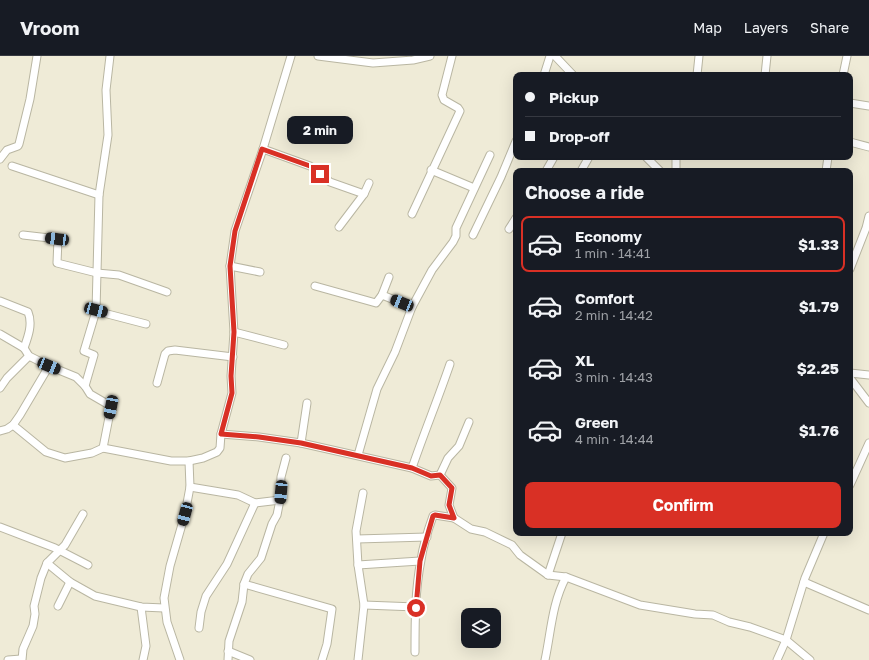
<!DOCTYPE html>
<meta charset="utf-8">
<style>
:root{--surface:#171b24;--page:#242831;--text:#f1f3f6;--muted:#9ea1a6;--line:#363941;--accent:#d93025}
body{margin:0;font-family:"Golos Text",sans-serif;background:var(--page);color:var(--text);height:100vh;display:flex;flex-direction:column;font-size:15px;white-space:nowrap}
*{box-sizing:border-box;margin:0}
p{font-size:13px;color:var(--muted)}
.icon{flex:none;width:22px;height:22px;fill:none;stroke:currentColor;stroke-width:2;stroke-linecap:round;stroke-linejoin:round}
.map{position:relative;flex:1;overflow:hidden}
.drawer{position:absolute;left:513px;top:112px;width:340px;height:368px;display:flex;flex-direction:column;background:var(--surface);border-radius:8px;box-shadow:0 4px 16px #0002}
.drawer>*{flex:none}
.hud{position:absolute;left:513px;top:16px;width:340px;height:88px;border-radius:8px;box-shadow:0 4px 16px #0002;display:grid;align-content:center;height:88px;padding:0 12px;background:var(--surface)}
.fabs{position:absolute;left:461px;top:552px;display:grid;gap:8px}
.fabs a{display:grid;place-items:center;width:40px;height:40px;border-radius:8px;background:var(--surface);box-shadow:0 4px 16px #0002;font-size:20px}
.end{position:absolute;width:18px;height:18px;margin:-9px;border:5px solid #d93025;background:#fff;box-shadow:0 0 0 2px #fff}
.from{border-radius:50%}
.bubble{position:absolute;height:28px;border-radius:8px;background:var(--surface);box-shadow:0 4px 16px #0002;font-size:13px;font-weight:700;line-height:28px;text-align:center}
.car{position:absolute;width:12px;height:24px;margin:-12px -6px;border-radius:5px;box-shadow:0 0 3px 1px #0007;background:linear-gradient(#222 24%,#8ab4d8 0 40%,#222 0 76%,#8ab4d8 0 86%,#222 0)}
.hud b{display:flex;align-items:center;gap:14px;height:38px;font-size:15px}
.hud b+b{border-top:1px solid var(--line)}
.hud i{width:10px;height:10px;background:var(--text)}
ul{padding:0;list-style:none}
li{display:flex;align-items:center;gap:12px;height:56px;margin:0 8px 6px;padding:0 4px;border:2px solid transparent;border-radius:8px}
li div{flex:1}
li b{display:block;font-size:15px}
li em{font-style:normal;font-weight:700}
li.on{border-color:var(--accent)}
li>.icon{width:36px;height:36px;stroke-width:1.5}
h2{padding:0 12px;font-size:18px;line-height:48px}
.action{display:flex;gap:8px;margin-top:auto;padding:8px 12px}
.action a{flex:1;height:46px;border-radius:8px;background:var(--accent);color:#fff;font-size:16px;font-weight:700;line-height:46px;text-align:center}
header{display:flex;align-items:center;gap:24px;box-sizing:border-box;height:56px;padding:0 20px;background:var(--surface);border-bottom:1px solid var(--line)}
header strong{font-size:19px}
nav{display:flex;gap:22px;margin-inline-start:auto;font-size:14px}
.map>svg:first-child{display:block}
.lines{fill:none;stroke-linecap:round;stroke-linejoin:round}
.minor-casing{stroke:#b9b6a2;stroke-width:9}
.minor{stroke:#fff;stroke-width:7}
.route{stroke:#d93025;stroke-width:5}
</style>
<header>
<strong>Vroom</strong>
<nav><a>Map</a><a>Layers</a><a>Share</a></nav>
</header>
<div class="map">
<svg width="869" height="604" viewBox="0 0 869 604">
<rect width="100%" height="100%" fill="#efebd7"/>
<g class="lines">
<g class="minor-casing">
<g id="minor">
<path d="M318,0L373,7L413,4L430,0"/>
<path d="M555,0L573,19"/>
<path d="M544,19L550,0"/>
<path d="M697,19L699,0"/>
<path d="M765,19L767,0"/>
<path d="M843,19L847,0"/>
<path d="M850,47L869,50"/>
<path d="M850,86L869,91"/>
<path d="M263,93L310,110L318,115L330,126L364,138"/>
<path d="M646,101L660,115"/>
<path d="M676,101V115"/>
<path d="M0,103L7,94L18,90L19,88L30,43L37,0"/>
<path d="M12,110L99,139"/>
<path d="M431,114L474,132"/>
<path d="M546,115L554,101"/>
<path d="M581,115L589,101"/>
<path d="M826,115L828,101"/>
<path d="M412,158L460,55L458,52L444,44L442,39L452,0"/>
<path d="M339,171L364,138L369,127"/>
<path d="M509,173L516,162"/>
<path d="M23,179L58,183L57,207L97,217L119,219L167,236"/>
<path d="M473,179L501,121L516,85"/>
<path d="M230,210L260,216"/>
<path d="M850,213L866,172L869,160"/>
<path d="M315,230L376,247L382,239L389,221"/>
<path d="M382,239L412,251"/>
<path d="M0,245L28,256C33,268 28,281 24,292"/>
<path d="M96,255L146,268"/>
<path d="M234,276L284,289"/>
<path d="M0,278L24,292L29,300L49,310L76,321L85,330L90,338L109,349L111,351L103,392"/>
<path d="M850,317L869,319"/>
<path d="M850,322L869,347"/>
<path d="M157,327L165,298L168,295L175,294L233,301"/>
<path d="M85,330L94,299L84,295L96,255L99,139L108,79L106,34L110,0"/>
<path d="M0,332L7,322L29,300"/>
<path d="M13,369L46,396L65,402L92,397L103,392L171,405H189L203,402L217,396L220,392L221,378L232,337L231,320L234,276L230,210L235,175L263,93L291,0"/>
<path d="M0,375L7,373L13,369L20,359L49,310"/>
<path d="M221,378L259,381L301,387L412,412L431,420L440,419L452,432L449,449L454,462L471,473L485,476L512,489L520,499L548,519L566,521L640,549L695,558L713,559L729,566L750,571L786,584L810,604"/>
<path d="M301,387L307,347"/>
<path d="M358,399L377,333L395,296L412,251L432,214L453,186L456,180V172L490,99"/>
<path d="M412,412C424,377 438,343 450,308"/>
<path d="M440,419L448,402L459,390L469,366"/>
<path d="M850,429L869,387"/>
<path d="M190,431L238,439L255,447L280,444"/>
<path d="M0,471L55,492L88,509"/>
<path d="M357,483L427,481"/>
<path d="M47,507L70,526L95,540L141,551L164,552"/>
<path d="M358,509L420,505"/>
<path d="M548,519L562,477"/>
<path d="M804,526L869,554"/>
<path d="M244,528L332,553L327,588L322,604"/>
<path d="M364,549L416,551"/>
<path d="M58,550L70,526"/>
<path d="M141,551L146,590L143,604"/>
<path d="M199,572L201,556L206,540L227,508L255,447"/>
<path d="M228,595L250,604"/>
<path d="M415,596C415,566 415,534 421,504C423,490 428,474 433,460L435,459L454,462"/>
<path d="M8,604L21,603"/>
<path d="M22,604L23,593L33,570L35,558L34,550L41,522L47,507L65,489L83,458"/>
<path d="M180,604L167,566L164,542L170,510L185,458L190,431L189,405"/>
<path d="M228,604L229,585L242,546L244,528L248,518L261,502L272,468L277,459L280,444L281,421L286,402"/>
<path d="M358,604L364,549L358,509L356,475L363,437"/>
<path d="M545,604C551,576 552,547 566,521"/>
<path d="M777,604L786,584L805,522L824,477"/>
</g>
</g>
<use href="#minor" class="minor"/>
</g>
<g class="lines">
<path class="route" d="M320,118L310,110L262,93L235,175L230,210L234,276L231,320L232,337L221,378L259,381L301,387L412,412L431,420L440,419L452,432L449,449L454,462L435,459L433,460L420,505L416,552"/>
</g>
</svg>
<div class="fabs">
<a><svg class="icon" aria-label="layers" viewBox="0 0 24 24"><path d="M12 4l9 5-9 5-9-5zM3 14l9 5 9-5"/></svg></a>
</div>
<i class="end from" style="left:416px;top:552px"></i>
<i class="end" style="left:320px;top:118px"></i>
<div class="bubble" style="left:287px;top:60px;width:66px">2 min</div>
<i class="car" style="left:57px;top:183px;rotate:277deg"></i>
<i class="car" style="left:402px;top:247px;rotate:292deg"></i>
<i class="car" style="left:96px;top:254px;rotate:105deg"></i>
<i class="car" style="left:49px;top:310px;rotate:112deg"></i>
<i class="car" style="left:111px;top:351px;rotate:191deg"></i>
<i class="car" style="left:281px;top:436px;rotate:185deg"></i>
<i class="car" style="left:185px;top:458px;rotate:195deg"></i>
<div class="hud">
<b><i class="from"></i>Pickup</b>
<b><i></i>Drop-off</b>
</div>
<section class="drawer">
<h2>Choose a ride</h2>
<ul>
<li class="on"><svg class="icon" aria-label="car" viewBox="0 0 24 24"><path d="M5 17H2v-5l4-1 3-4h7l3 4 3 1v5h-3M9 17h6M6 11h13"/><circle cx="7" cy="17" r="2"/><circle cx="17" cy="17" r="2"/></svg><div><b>Economy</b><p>1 min · 14:41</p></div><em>$1.33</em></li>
<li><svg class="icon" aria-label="car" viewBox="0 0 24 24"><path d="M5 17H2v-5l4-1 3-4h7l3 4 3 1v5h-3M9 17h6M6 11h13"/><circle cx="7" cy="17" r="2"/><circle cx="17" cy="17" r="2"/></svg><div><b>Comfort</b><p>2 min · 14:42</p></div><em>$1.79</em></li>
<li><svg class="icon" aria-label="car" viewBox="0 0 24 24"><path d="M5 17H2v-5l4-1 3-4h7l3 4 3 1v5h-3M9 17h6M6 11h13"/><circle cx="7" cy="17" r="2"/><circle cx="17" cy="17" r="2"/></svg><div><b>XL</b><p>3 min · 14:43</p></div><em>$2.25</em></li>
<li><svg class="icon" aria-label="car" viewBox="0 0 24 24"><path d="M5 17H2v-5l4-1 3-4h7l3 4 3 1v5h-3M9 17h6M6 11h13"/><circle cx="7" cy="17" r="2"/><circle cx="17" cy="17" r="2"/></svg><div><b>Green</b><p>4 min · 14:44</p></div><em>$1.76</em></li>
</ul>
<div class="action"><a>Confirm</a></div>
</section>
</div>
